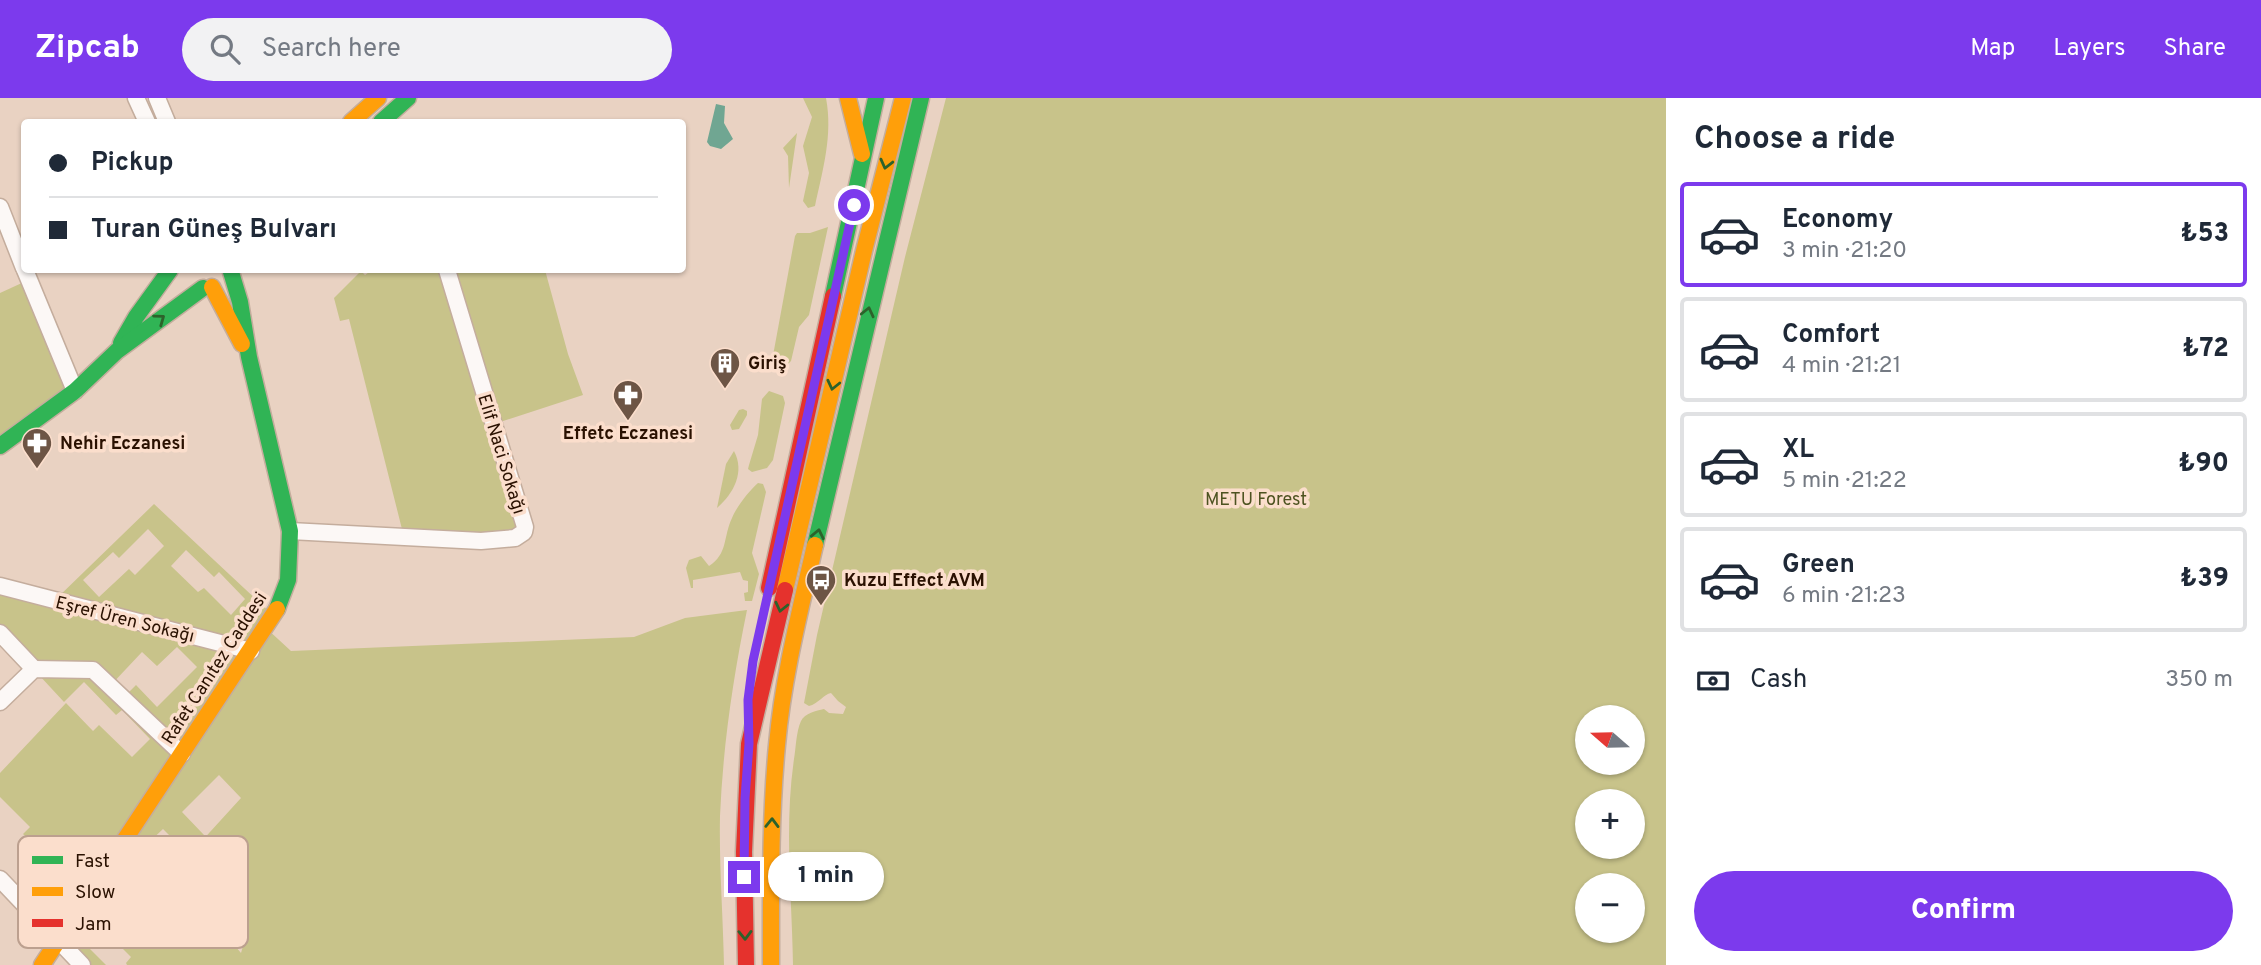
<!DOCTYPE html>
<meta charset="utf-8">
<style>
:root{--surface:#fff;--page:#f2f2f3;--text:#1f2937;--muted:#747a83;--line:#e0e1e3;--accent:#7c3aed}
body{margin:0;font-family:Overpass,sans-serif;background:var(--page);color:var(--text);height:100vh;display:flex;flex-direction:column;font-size:26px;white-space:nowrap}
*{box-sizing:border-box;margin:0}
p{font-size:23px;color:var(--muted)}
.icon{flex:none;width:38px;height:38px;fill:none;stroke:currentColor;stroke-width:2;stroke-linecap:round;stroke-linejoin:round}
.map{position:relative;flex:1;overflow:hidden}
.details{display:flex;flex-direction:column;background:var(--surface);width:595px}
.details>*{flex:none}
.guide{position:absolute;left:21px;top:21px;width:665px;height:154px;border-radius:7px;box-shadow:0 2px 5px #0004;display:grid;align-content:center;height:154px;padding:0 28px;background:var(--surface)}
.needle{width:46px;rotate:290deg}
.tools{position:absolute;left:1575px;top:607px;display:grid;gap:14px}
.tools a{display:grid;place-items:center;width:70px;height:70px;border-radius:50%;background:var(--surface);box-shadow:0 2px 5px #0004;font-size:35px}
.end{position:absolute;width:32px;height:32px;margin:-16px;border:9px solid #7c3aed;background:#fff;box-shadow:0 0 0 4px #fff}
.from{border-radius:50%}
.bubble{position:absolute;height:49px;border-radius:24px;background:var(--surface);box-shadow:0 2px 5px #0004;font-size:23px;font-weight:800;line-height:49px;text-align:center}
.guide b{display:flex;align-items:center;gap:24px;height:66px;font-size:26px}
.guide b+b{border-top:2px solid var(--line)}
.guide i{width:18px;height:18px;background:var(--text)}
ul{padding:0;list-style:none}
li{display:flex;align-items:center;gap:21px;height:105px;margin:0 14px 10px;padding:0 14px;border:4px solid var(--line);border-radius:7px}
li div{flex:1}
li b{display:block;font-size:26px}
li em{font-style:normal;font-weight:800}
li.selected{border-color:var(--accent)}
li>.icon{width:63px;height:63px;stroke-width:1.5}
h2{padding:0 28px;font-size:32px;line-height:84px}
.pay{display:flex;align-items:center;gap:18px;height:77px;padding:0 28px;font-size:26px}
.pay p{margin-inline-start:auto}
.cta{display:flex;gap:14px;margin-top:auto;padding:14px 28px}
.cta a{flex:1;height:80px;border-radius:42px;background:var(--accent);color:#fff;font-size:28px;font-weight:800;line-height:80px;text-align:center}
header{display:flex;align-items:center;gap:42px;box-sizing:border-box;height:98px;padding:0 35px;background:var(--accent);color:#fff}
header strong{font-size:33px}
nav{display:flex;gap:38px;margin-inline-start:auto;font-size:24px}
.search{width:490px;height:63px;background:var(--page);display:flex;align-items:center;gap:18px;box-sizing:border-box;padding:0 24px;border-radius:38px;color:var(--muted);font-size:26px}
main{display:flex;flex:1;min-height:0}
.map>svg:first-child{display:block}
.green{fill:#c8c38a;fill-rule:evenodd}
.water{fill:#70a692}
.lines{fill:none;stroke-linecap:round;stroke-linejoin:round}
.street-casing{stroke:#c4ad9d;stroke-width:19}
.fast-casing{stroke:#c4ad9d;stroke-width:19}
.slow-casing{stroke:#c4ad9d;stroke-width:19}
.jam-casing{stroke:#c4ad9d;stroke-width:19}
.street{stroke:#fcf8f6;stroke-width:16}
.fast{stroke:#30b455;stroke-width:16}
.slow{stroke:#ff9f0a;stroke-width:16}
.jam{stroke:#e5322d;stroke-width:16}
.oneway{stroke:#2d622b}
.route{stroke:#7c3aed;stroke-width:9}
.labels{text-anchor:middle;stroke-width:7;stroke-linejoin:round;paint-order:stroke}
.poi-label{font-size:18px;font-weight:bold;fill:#2a1101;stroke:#fbdecc;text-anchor:start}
.street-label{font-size:18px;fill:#2a1101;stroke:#fbdecc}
.park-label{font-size:18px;fill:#4d5220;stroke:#fbdecc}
.key{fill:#fbdecc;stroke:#bca08f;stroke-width:2}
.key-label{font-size:19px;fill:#2a1101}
</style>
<header>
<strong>Zipcab</strong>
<div class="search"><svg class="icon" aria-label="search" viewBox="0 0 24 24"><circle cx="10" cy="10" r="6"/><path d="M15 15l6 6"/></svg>Search here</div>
<nav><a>Map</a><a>Layers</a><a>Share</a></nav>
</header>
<main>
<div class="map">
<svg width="1666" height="867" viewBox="0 0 1666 867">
<rect width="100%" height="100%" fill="#e9d2c2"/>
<g class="green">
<path d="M803,0H826C833,37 823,71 815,108L808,110L803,103L809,75L803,48L812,19Z"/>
<path d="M946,0H1666V867H793C792,798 784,730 794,661C796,650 796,634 801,623C805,615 816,613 824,611L829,615L843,616L846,609L838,603L831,595C824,596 818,606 809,608L804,605L817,537L905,159ZM1587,620H1633V665H1587ZM1587,704H1633V749H1587ZM1587,788H1633V833H1587Z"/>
<path d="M797,35L789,90L788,58L783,50Z"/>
<path d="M828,129L809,217L799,229L791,263L788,266L775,269L772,263L795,138L797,135H810Z"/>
<path d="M372,172H545L568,256L583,297L494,326L524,434L404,439L349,221L340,223L334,200L361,173L365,177Z"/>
<path d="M24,184L75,293L0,348V195Z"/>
<path d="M769,293L783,298L785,305L773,362L767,370L752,374L748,371L749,367L758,337L762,301Z"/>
<path d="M743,311L747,313V317L739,331L732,332L730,327L739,312Z"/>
<path d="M734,353C745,374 734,395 717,410L726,366Z"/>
<path d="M758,385L763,386L766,394L752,455L759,476L752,503H745L744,495L748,494V483L743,482L740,474L693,482V490H691L686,470L689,462L701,458L709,468C728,456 723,439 732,420C737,408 749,393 758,385Z"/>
<path d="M154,406L274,518L266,530L291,553L634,539L685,520L747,512C733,580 723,648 720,718C719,767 723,817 724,867H127L126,865L131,859L106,834L89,850L106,867H82L59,841L87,798L23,736L30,729L0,699V675L66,605L93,633L99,627L132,659L150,641L122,612L116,617L84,584L64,604L0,535V488L54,503ZM148,431L164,448L135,477L129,471L99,499L83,482L113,454L119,460ZM186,452L214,479L219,474L245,501L231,517L204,490L198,494L171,468ZM177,549L197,569L157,609L136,587L123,600L110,588L142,554L157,568ZM219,677L241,700L189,757L211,770L233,792L237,842L243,848L241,855L213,822L189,800L143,750L163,731L186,754L204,737L182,714Z"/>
</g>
<path class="water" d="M716,6L725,8L724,25L733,41L721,51L710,48L707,44Z"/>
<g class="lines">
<g class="street-casing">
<g id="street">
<path d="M136,0L147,24"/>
<path d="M157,0L167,24"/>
<path d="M0,109L24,170"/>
<path d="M25,172L75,293"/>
<path d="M290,433L481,443L515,440L524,434L525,429L447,172"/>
<path d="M0,488L251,553"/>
<path d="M0,535L34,571"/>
<path d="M0,604L34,571L93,572L182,656"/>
<path d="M0,781L82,867"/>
</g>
</g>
<g class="fast-casing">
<g id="fast">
<path d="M381,24L408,0"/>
<path d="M231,174L240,204L249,259L290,433L288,482L277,511"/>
<path d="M833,198L876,0"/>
<path d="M121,245L136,219L170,172"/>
<path d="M0,348L75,293L117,253L203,190"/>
<path d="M815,447L921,0"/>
</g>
</g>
<g class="slow-casing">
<g id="slow">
<path d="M848,0L862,56"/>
<path d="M351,24L378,0"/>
<path d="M212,189L242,246"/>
<path d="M785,492L864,153L903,0"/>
<path d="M42,867L277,511"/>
<path d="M771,867C771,794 770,720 777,647C783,579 800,513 815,447"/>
</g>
</g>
<g class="jam-casing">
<g id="jam">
<path d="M769,490L833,198"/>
<path d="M746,867L744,754L749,646L785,492"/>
</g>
</g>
<use href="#street" class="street"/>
<use href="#fast" class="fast"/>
<use href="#slow" class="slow"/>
<use href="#jam" class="jam"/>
</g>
<defs><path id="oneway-chevron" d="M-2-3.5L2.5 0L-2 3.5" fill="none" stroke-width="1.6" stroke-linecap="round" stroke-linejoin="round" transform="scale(1.75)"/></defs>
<g class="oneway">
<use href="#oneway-chevron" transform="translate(886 66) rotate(104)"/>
<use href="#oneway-chevron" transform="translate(868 214) rotate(-77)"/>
<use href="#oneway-chevron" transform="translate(160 221) rotate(-36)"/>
<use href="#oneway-chevron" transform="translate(833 287) rotate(103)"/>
<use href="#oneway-chevron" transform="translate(818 436) rotate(-78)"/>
<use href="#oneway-chevron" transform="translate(781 509) rotate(103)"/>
<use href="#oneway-chevron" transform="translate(772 725) rotate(-89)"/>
<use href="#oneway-chevron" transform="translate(745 837) rotate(89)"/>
</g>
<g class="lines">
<path class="route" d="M744,779L745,700L749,646L748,602L753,563L854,107"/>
</g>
<defs>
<g id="building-pin" transform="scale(1.575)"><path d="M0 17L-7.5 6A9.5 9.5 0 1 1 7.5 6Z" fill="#6d5545" stroke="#fbdecc"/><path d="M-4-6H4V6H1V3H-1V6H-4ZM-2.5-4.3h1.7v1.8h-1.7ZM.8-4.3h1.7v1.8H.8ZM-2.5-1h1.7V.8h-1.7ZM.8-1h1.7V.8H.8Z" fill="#fff"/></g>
<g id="pharmacy-pin" transform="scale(1.575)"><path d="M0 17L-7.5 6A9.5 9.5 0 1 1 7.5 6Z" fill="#6d5545" stroke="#fbdecc"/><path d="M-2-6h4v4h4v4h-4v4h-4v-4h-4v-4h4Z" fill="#fff"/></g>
<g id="bus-pin" transform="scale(1.575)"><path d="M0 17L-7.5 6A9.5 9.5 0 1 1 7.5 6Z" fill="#6d5545" stroke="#fbdecc"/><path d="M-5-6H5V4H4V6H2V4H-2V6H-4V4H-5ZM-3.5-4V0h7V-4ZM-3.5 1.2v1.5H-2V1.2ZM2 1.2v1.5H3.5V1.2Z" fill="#fff"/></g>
</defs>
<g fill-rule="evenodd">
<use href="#building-pin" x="725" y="265"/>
<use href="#pharmacy-pin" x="628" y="297"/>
<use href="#pharmacy-pin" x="37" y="345"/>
<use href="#bus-pin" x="821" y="482"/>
</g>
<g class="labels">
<g class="poi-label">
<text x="748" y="271">Giriş</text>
<text x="628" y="341" text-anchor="middle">Effetc Eczanesi</text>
<text x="60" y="351">Nehir Eczanesi</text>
<text x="844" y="488">Kuzu Effect AVM</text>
</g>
<g class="street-label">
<text transform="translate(502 356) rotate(73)" y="6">Elif Naci Sokağı</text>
<text transform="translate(125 521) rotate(14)" y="6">Eşref Üren Sokağı</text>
<text transform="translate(214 570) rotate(-57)" y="6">Rafet Canıtez Caddesi</text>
</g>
<g class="park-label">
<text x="1256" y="407">METU Forest</text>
</g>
</g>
<rect x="18" y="738" width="230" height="112" rx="10" class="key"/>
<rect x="32" y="758" width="31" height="8" fill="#30b455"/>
<rect x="32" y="789" width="31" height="9" fill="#ff9f0a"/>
<rect x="32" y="821" width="31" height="8" fill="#e5322d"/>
<g class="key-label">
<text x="75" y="769">Fast</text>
<text x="75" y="800">Slow</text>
<text x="75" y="832">Jam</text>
</g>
</svg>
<div class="tools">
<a><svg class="needle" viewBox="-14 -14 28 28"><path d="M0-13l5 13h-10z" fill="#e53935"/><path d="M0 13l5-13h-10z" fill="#747a83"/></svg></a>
<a>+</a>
<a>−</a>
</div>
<i class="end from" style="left:854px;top:107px"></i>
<i class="end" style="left:744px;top:779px"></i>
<div class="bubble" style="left:768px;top:754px;width:116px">1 min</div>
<div class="guide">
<b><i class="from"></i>Pickup</b>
<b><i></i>Turan Güneş Bulvarı</b>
</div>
</div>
<section class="details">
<h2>Choose a ride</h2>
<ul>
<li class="selected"><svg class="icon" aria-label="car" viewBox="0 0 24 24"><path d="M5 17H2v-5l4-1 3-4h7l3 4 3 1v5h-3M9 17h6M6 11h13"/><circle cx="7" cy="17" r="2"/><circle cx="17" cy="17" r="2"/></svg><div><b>Economy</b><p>3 min · 21:20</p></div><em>₺53</em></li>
<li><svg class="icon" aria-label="car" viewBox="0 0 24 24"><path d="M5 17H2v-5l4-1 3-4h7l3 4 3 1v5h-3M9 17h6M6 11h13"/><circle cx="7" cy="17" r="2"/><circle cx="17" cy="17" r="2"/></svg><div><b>Comfort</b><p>4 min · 21:21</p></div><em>₺72</em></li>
<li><svg class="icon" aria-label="car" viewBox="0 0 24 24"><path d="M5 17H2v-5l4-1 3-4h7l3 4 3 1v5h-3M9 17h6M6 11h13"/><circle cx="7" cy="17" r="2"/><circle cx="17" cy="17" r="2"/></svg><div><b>XL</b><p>5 min · 21:22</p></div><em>₺90</em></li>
<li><svg class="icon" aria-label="car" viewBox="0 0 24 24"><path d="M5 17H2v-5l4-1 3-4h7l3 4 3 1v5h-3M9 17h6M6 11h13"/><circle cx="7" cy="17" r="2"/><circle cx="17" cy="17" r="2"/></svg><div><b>Green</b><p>6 min · 21:23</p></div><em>₺39</em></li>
</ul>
<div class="pay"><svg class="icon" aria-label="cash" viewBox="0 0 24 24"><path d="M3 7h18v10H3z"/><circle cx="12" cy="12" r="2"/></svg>Cash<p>350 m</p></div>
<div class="cta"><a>Confirm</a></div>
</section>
</main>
